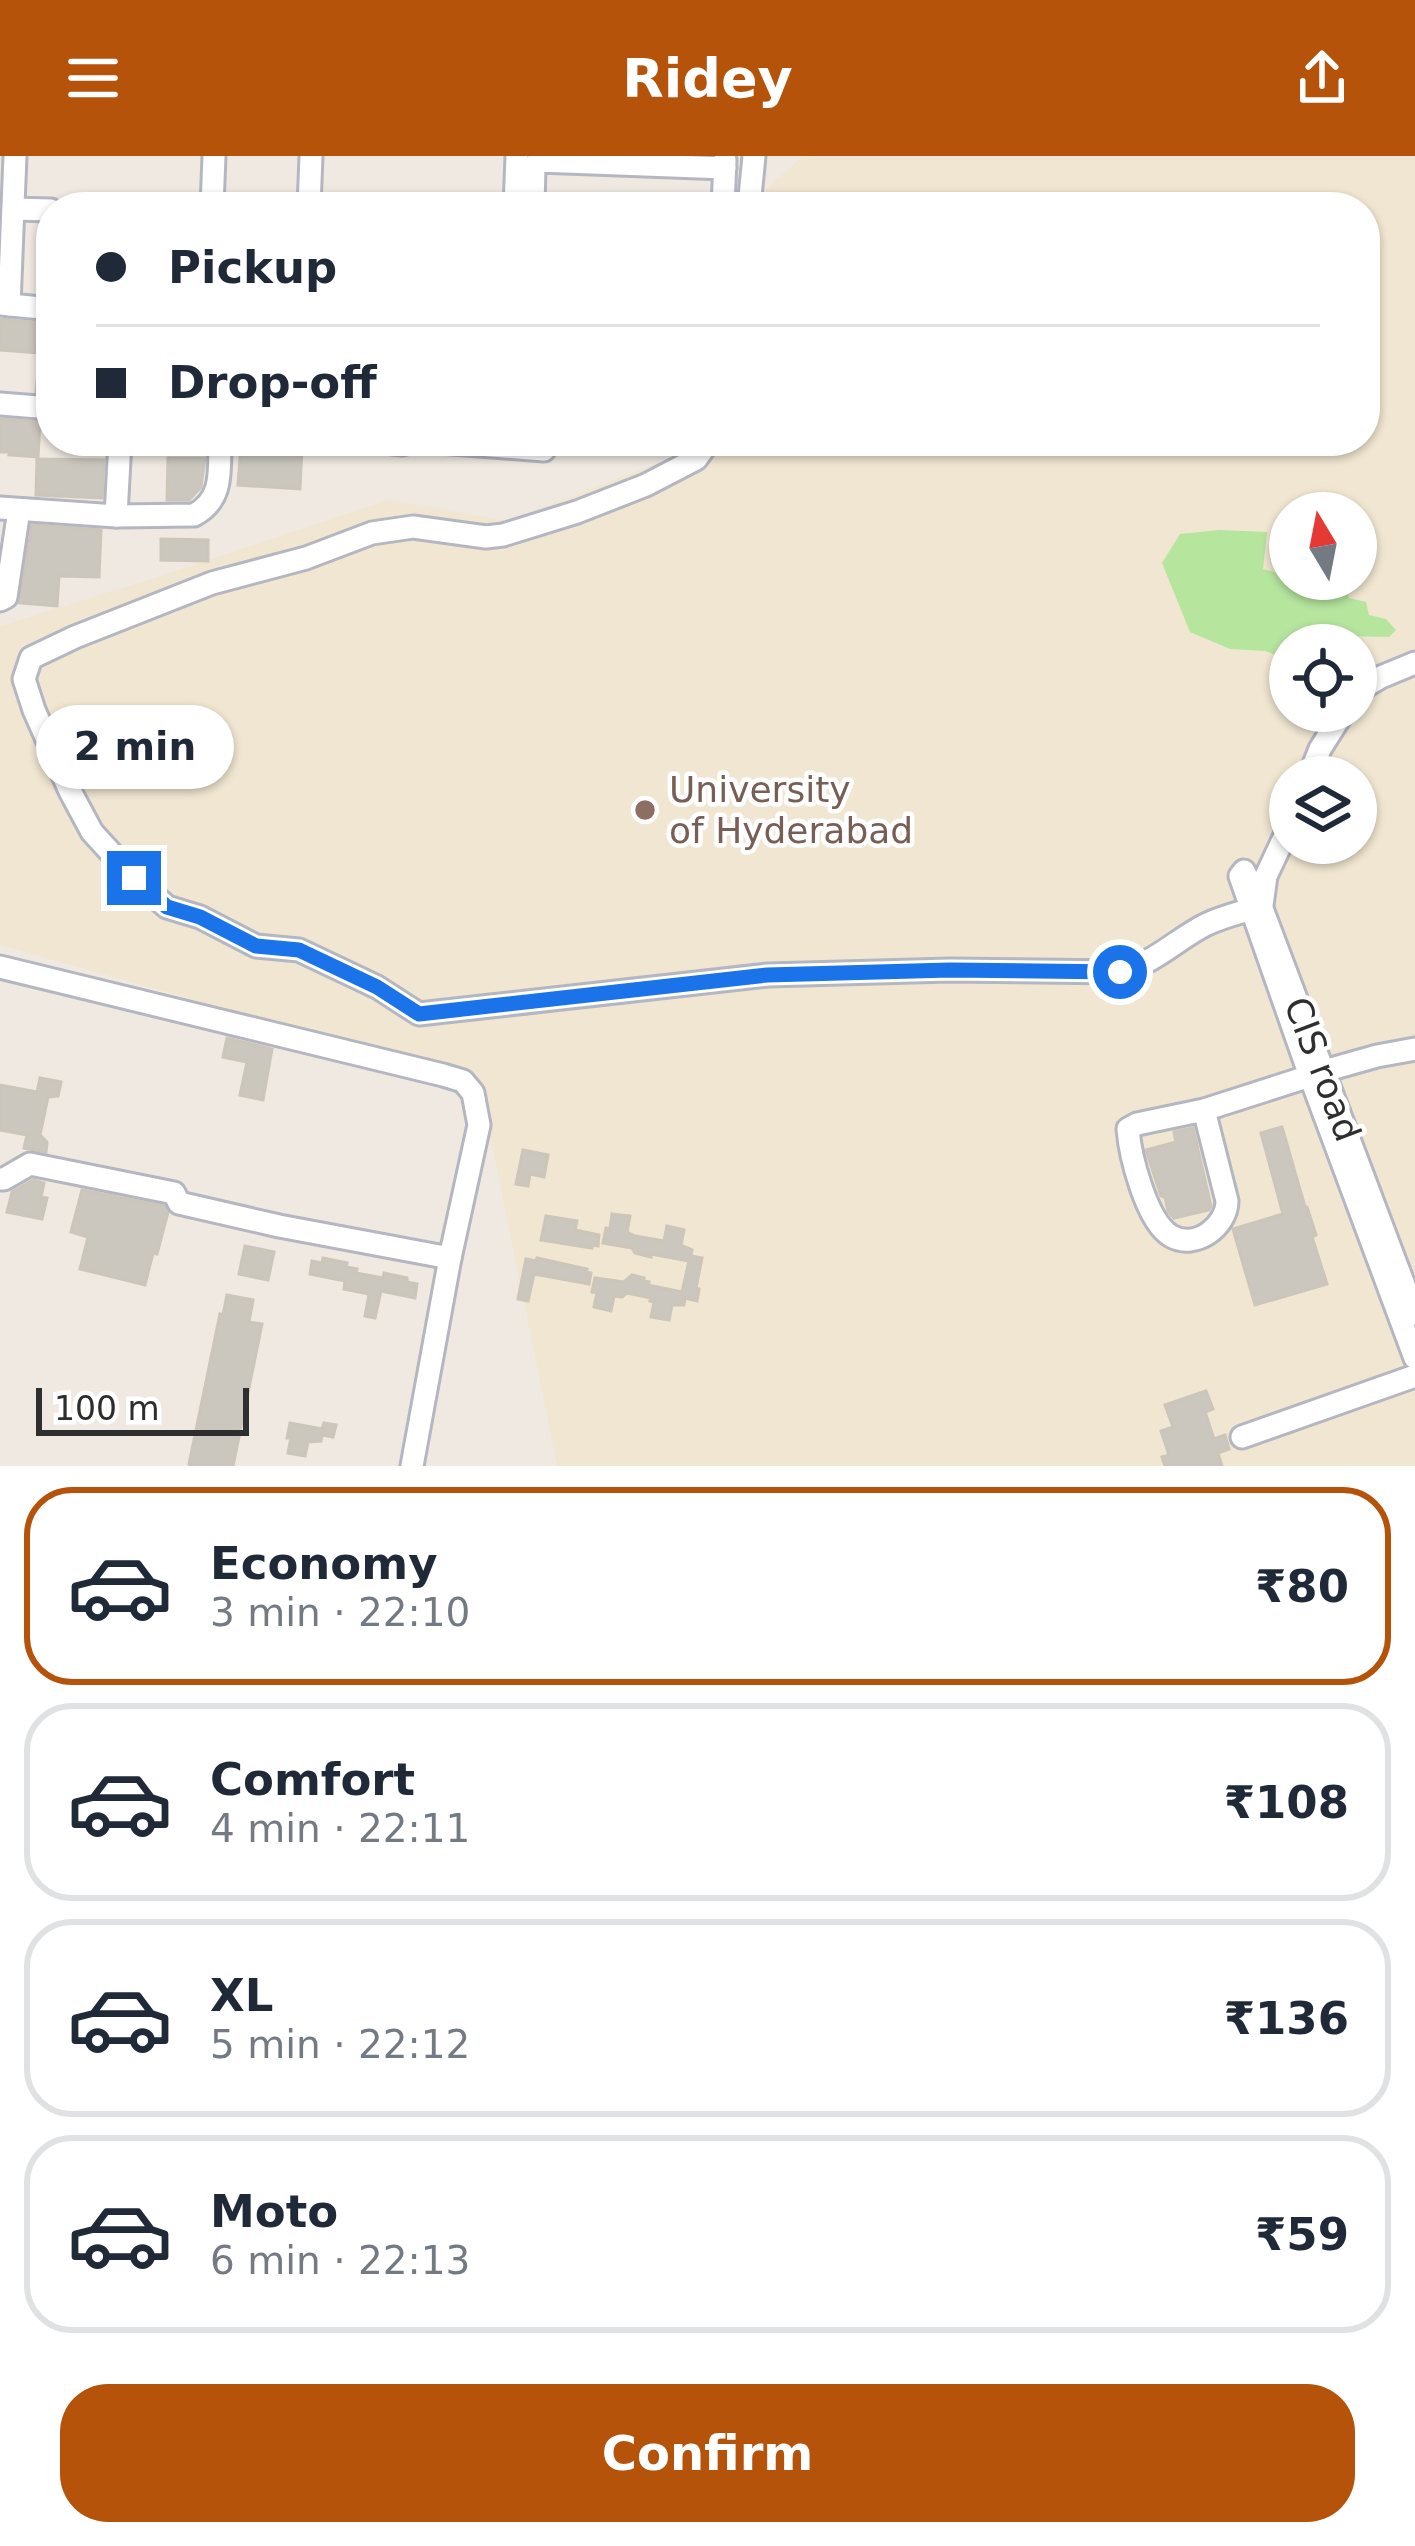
<!DOCTYPE html>
<meta charset="utf-8">
<style>
:root{--surface:#fff;--page:#f6f6f7;--text:#1f2937;--muted:#747a83;--line:#e0e1e3;--accent:#b45309}
body{margin:0;font-family:"DejaVu Sans",sans-serif;background:var(--page);color:var(--text);height:100vh;display:flex;flex-direction:column;font-size:45px;white-space:nowrap}
*{box-sizing:border-box;margin:0}
p{font-size:39px;color:var(--muted)}
.icon{flex:none;width:66px;height:66px;fill:none;stroke:currentColor;stroke-width:2;stroke-linecap:round;stroke-linejoin:round}
.map{position:relative;height:1310px;overflow:hidden}
.details{display:flex;flex-direction:column;background:var(--surface);flex:1}
.details>*{flex:none}
.hud{position:absolute;left:36px;top:36px;width:1344px;height:264px;border-radius:48px;box-shadow:0 3px 9px #0004;display:grid;align-content:center;height:264px;padding:0 60px;background:var(--surface)}
.needle{width:78px;rotate:350deg}
.tools{position:absolute;left:1269px;top:336px;display:grid;gap:24px}
.tools a{display:grid;place-items:center;width:108px;height:108px;border-radius:50%;background:var(--surface);box-shadow:0 3px 9px #0004;font-size:60px}
.scale{position:absolute;left:36px;bottom:30px;width:213px;box-sizing:border-box;padding-left:12px;border:6px solid #2e2e2e;border-top:0;font-size:33px;line-height:42px;white-space:nowrap;color:#2e2e2e;-webkit-text-stroke:9px #fff;paint-order:stroke}
.end{position:absolute;width:54px;height:54px;margin:-27px;border:15px solid #1a73e8;background:#fff;box-shadow:0 0 0 6px #fff}
.from{border-radius:50%}
.bubble{position:absolute;height:84px;border-radius:42px;background:var(--surface);box-shadow:0 3px 9px #0004;font-size:39px;font-weight:800;line-height:84px;text-align:center}
.hud b{display:flex;align-items:center;gap:42px;height:114px;font-size:45px}
.hud b+b{border-top:3px solid var(--line)}
.hud i{width:30px;height:30px;background:var(--text)}
ul{padding:21px 0 0;list-style:none}
li{display:flex;align-items:center;gap:36px;height:198px;margin:0 24px 18px;padding:0 36px;border:6px solid var(--line);border-radius:48px}
li div{flex:1}
li b{display:block;font-size:45px}
li em{font-style:normal;font-weight:800}
li.current{border-color:var(--accent)}
li>.icon{width:108px;height:108px;stroke-width:1.5}
.primary-button{display:flex;gap:24px;margin-top:auto;padding:24px 60px}
.primary-button a{flex:1;height:138px;border-radius:48px;background:var(--accent);color:#fff;font-size:48px;font-weight:800;line-height:138px;text-align:center}
header{display:flex;justify-content:space-between;align-items:center;height:156px;padding:0 60px;background:var(--accent);color:#fff;font-size:54px;font-weight:800}
.map>svg:first-child{display:block}
.education{fill:#f0e6d1;fill-rule:evenodd}
.green{fill:#b6e59e}
.building{fill:#cbc7bf;stroke:#cbc5ba;stroke-width:3}
.lines{fill:none;stroke-linecap:round;stroke-linejoin:round}
.minor-casing{stroke:#b4b7c1;stroke-width:27}
.minor{stroke:#fff;stroke-width:21}
.route{stroke:#1a73e8;stroke-width:15}
.education-dot{fill:#8d6e63;stroke:#fff;stroke-width:4.5}
.labels{text-anchor:middle;stroke-width:9;stroke-linejoin:round;paint-order:stroke}
.education-label{font-size:36px;fill:#785e54;stroke:#fff;text-anchor:start}
.street-label{font-size:36px;fill:#2e2e2e;stroke:#fff}
</style>
<header><svg class="icon" aria-label="menu" viewBox="0 0 24 24"><path d="M4 6h16M4 12h16M4 18h16"/></svg>Ridey<svg class="icon" aria-label="share" viewBox="0 0 24 24"><path d="M12 15V3M7 8l5-5 5 5M5 13v7h14v-7"/></svg></header>
<div class="map">
<svg width="1415" height="1310" viewBox="0 0 1415 1310">
<rect width="100%" height="100%" fill="#efe9e1"/>
<path class="education" d="M803,0H1415V1310H557L479,924L0,789V470L161,420L388,344L508,365L689,295L691,285H1365V51H747ZM1290,357H1356V423H1290ZM1290,489H1356V555H1290ZM1290,621H1356V687H1290Z"/>
<path class="green" d="M1219,374L1267,376L1263,413L1279,417L1290,410V423H1343L1349,442L1366,446L1369,459L1386,463L1396,474L1389,481L1345,480V489H1290V504L1265,495L1230,493L1190,476L1162,407L1180,378Z"/>
<g class="building">
<path d="M0,163L51,168V237L36,236L40,197L0,194Z"/>
<path d="M0,263L40,266L38,301L9,299L10,296H0Z"/>
<path d="M241,289L302,292L300,333L238,329Z"/>
<path d="M168,302H205L201,331L189,344H167Z"/>
<path d="M37,303L104,304L102,342L36,339Z"/>
<path d="M32,369L101,374L99,421L59,420L57,450L19,447Z"/>
<path d="M161,383L208,384V405L161,404Z"/>
<path d="M227,882L272,893L263,944L240,939L247,906L223,901Z"/>
<path d="M40,922L61,926L58,940L48,941L40,979L47,986L46,996L24,992L27,979L0,974V929L37,936Z"/>
<path d="M1282,971L1305,1051H1307L1316,1079L1312,1081L1327,1128L1255,1149L1233,1073L1283,1058L1261,977Z"/>
<path d="M1193,972L1211,1050L1209,1054L1174,1062L1168,1055L1165,1041L1161,1040L1146,994L1176,986L1174,976Z"/>
<path d="M523,994L548,999L544,1021L530,1018L528,1030L516,1028Z"/>
<path d="M33,1024L44,1027L41,1041L47,1042L42,1063L7,1056L12,1036Z"/>
<path d="M82,1034L164,1050L168,1056L157,1098L153,1097L145,1129L80,1113L88,1081L71,1076Z"/>
<path d="M612,1058L630,1060L627,1076L635,1080L664,1085L667,1070L684,1074L681,1089L692,1094L691,1100L702,1102L696,1132L699,1133L697,1145L685,1142L684,1149H672L669,1164L651,1161L654,1146L650,1145L651,1142L627,1137L622,1141L614,1140L611,1155L594,1151L597,1137L592,1136L595,1122L624,1126L632,1119L644,1122V1125L649,1126L648,1129L682,1136L689,1105L651,1098V1101L635,1097L632,1092L603,1087L606,1072L610,1073Z"/>
<path d="M546,1060L577,1065L575,1074L599,1079L598,1090L593,1089L592,1092L541,1084Z"/>
<path d="M245,1090L274,1096L268,1124L239,1118Z"/>
<path d="M323,1102L347,1107L346,1111L357,1113L356,1117L383,1122L384,1117L407,1122V1126L417,1128L415,1142L381,1135L375,1162L365,1160L369,1138L344,1133L345,1125L310,1118L312,1105L322,1107Z"/>
<path d="M537,1102L587,1113L586,1116L591,1117L589,1128L534,1118L528,1145L518,1143L526,1103L536,1105Z"/>
<path d="M227,1139L253,1144L249,1166L262,1168L233,1310H194L189,1308L220,1158L223,1159Z"/>
<path d="M1206,1235L1213,1253L1205,1256L1214,1283L1225,1279L1229,1293L1218,1297L1222,1310H1165L1162,1301L1169,1299L1161,1275L1173,1271L1165,1249Z"/>
<path d="M290,1267L322,1273L324,1267L336,1269L333,1281L322,1279L321,1285L308,1286L305,1300L288,1297L291,1282H287Z"/>
</g>
<g class="lines">
<g class="minor-casing">
<g id="minor">
<path d="M212,51L214,0"/>
<path d="M309,51L311,0"/>
<path d="M515,51L517,0"/>
<path d="M533,51L534,10L538,5L725,12"/>
<path d="M723,51L725,4"/>
<path d="M749,51L754,0"/>
<path d="M13,53L51,54"/>
<path d="M0,148L51,153"/>
<path d="M9,149L15,0"/>
<path d="M0,248L51,252"/>
<path d="M375,285L402,288L412,285"/>
<path d="M427,285L544,294"/>
<path d="M709,285L696,303L646,329L577,356L503,379L486,381L413,371L372,377L306,402L212,427L75,481L31,502L24,523L34,554L70,635L92,676L134,722L167,751L200,761L256,790L299,794L377,831L419,858L768,819L950,814L1120,816C1153,808 1176,784 1205,769C1223,760 1243,756 1261,750"/>
<path d="M0,352L116,360L194,359C224,343 219,315 220,285"/>
<path d="M116,360L120,285"/>
<path d="M0,444L6,441L19,354"/>
<path d="M1356,536L1381,521L1415,507"/>
<path d="M1309,621L1320,593L1344,555"/>
<path d="M1262,749L1266,720L1290,669"/>
<path d="M0,811L443,919L463,925L473,937L479,969L450,1102L412,1310"/>
<path d="M1324,915L1377,900L1415,893"/>
<path d="M1310,920L1240,720L1244,715L1261,750L1415,1158"/>
<path d="M1204,954L1227,1045C1227,1070 1196,1094 1171,1080C1146,1065 1130,999 1128,973L1137,968L1204,954L1310,920L1415,1202"/>
<path d="M0,1023H4L30,1008L174,1037L179,1047L279,1070L450,1102"/>
<path d="M1242,1281L1415,1220"/>
</g>
</g>
<use href="#minor" class="minor"/>
</g>
<g class="lines">
<path class="route" d="M134,722L167,751L200,761L256,790L299,794L377,831L419,858L767,819L950,814L1120,816"/>
</g>
<circle class="education-dot" cx="645" cy="654" r="12"/>
<g class="labels">
<g class="education-label">
<text x="669" y="646">University<tspan x="669" dy="41">of Hyderabad</tspan></text>
</g>
<g class="street-label">
<text transform="translate(1323 913) rotate(69)" y="13">CIS road</text>
</g>
</g>
</svg>
<div class="tools">
<a><svg class="needle" viewBox="-14 -14 28 28"><path d="M0-13l5 13h-10z" fill="#e53935"/><path d="M0 13l5-13h-10z" fill="#747a83"/></svg></a>
<a><svg class="icon" aria-label="locate" viewBox="0 0 24 24"><circle cx="12" cy="12" r="6"/><path d="M12 2v4M12 18v4M2 12h4M18 12h4"/></svg></a>
<a><svg class="icon" aria-label="layers" viewBox="0 0 24 24"><path d="M12 4l9 5-9 5-9-5zM3 14l9 5 9-5"/></svg></a>
</div>
<div class="scale">100 m</div>
<i class="end from" style="left:1120px;top:816px"></i>
<i class="end" style="left:134px;top:722px"></i>
<div class="bubble" style="left:36px;top:549px;width:198px">2 min</div>
<div class="hud">
<b><i class="from"></i>Pickup</b>
<b><i></i>Drop-off</b>
</div>
</div>
<section class="details">
<ul>
<li class="current"><svg class="icon" aria-label="car" viewBox="0 0 24 24"><path d="M5 17H2v-5l4-1 3-4h7l3 4 3 1v5h-3M9 17h6M6 11h13"/><circle cx="7" cy="17" r="2"/><circle cx="17" cy="17" r="2"/></svg><div><b>Economy</b><p>3 min · 22:10</p></div><em>₹80</em></li>
<li><svg class="icon" aria-label="car" viewBox="0 0 24 24"><path d="M5 17H2v-5l4-1 3-4h7l3 4 3 1v5h-3M9 17h6M6 11h13"/><circle cx="7" cy="17" r="2"/><circle cx="17" cy="17" r="2"/></svg><div><b>Comfort</b><p>4 min · 22:11</p></div><em>₹108</em></li>
<li><svg class="icon" aria-label="car" viewBox="0 0 24 24"><path d="M5 17H2v-5l4-1 3-4h7l3 4 3 1v5h-3M9 17h6M6 11h13"/><circle cx="7" cy="17" r="2"/><circle cx="17" cy="17" r="2"/></svg><div><b>XL</b><p>5 min · 22:12</p></div><em>₹136</em></li>
<li><svg class="icon" aria-label="car" viewBox="0 0 24 24"><path d="M5 17H2v-5l4-1 3-4h7l3 4 3 1v5h-3M9 17h6M6 11h13"/><circle cx="7" cy="17" r="2"/><circle cx="17" cy="17" r="2"/></svg><div><b>Moto</b><p>6 min · 22:13</p></div><em>₹59</em></li>
</ul>
<div class="primary-button"><a>Confirm</a></div>
</section>
